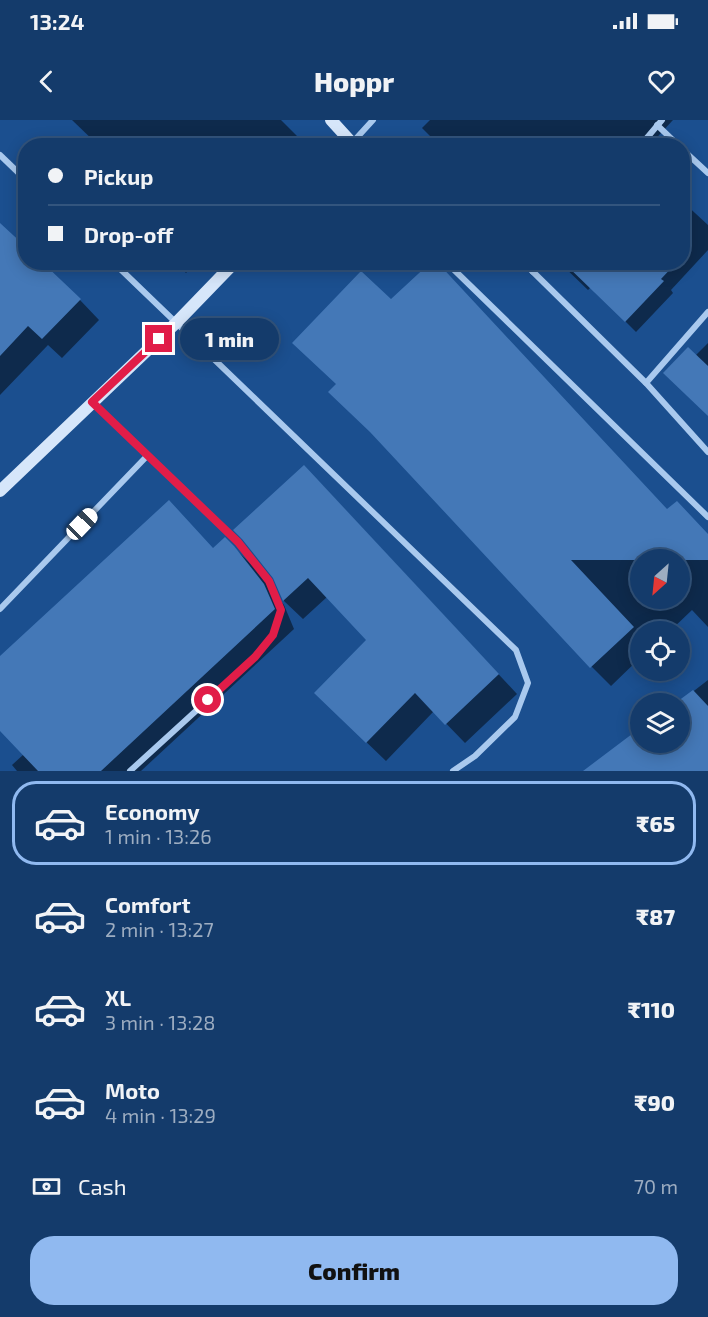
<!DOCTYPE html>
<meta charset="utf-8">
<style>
:root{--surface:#143b6b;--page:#1d4271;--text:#f1f3f6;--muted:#9dadc1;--line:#33557e;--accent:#90b9f0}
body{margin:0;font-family:"Exo 2",sans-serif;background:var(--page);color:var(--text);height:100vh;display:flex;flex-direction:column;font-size:22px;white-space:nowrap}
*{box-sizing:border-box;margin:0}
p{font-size:20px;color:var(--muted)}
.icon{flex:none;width:33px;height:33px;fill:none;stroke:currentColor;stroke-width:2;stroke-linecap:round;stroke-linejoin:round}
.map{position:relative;height:651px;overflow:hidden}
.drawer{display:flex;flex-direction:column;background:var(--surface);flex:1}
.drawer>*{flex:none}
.guide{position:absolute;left:18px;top:18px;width:672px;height:132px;border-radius:24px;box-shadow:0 3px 15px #0003,0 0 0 2px var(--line);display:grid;align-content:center;height:132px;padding:0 30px;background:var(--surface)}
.needle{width:39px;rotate:207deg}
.buttons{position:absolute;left:630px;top:429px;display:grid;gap:12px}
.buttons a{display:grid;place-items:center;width:60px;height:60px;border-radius:50%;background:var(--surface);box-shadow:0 3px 15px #0003,0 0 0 2px var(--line);font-size:30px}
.end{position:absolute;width:27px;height:27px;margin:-14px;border:8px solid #e11d48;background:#fff;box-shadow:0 0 0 3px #fff}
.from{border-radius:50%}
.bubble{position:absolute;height:42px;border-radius:21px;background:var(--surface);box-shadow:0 3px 15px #0003,0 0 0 2px var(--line);font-size:20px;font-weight:800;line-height:42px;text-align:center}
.car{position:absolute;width:18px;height:36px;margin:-18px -9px;border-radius:8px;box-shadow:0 0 4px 2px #0007;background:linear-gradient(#fff 24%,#345 0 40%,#fff 0 76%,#345 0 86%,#fff 0)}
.guide b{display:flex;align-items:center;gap:21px;height:57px;font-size:22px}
.guide b+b{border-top:2px solid var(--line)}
.guide i{width:15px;height:15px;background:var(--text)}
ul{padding:10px 0 0;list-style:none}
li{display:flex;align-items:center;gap:18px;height:84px;margin:0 12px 9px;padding:0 18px;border:3px solid transparent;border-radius:24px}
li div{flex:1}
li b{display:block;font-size:22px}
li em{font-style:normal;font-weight:800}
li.active{border-color:var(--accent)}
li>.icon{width:54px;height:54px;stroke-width:1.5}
.pay{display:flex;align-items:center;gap:15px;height:66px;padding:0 30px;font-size:22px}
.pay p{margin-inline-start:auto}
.button{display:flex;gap:12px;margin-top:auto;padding:12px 30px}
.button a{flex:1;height:69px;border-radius:24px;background:var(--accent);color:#111;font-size:24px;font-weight:800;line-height:69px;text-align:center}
.status{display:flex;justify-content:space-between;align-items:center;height:42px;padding:0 30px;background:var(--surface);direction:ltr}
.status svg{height:16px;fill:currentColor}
header{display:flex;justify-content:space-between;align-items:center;height:78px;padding:0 30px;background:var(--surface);font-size:27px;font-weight:800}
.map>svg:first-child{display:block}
.shadow{fill:#0007;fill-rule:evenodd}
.building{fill:#4478b7}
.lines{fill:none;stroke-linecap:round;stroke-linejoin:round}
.street{stroke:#a9c9ee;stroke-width:6}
.secondary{stroke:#d6e6fa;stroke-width:12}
.route{stroke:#e11d48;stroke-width:8}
</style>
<div class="status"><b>13:24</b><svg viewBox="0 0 49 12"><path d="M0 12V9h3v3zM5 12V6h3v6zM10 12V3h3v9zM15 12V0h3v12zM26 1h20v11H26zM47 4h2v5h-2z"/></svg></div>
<header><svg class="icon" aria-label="back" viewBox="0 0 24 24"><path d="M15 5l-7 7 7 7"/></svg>Hoppr<svg class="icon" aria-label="heart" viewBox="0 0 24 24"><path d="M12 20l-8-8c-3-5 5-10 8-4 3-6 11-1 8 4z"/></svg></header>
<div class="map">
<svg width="708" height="651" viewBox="0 0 708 651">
<rect width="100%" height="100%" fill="#1b4f8f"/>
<g class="shadow">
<path d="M72,0H281L307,26H99Z"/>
<path d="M430,0H673L649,26H440L422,8Z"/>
<path d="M682,81L708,105V130L671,170L673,173L636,212L591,167L588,170L559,142H682Z"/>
<path d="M0,105L26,142L80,180L99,200L62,238L48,225L0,275Z"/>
<path d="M175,142H197L186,153Z"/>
<path d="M391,181L668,391L708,415V507L692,490L669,512H640V538L611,566L592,547L377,318L338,265ZM640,440H680V478H640Z"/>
<path d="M708,223V294L695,236Z"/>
<path d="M323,366L517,574L465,623L434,591L386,641L335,592L368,520L327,477L303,499L284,481L275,457Z"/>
<path d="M225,419L254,447L284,485L294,509L141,651H17L12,645L24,634L0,609V538L214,429Z"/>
<path d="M708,560V651H585L640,610V622H680V584H677Z"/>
</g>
<g class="building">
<path d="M0,103L26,127V142H42L81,179L42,219L28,206L0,236Z"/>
<path d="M431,142H437L667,389L677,381L708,414V440H571L634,507L590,548L370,312L328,272L336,264L292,223L361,151L391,179Z"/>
<path d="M563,142H677L661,159L664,161L625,202Z"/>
<path d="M688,227L708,246V296L663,253Z"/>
<path d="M304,345L499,554L445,605L415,573L366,623L314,573L366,520L308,458L283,481L273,458L242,419L233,410Z"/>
<path d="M169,380L213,428L225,417L234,426L264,464L275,489L101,651H38L0,611V536Z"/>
<path d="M693,570L708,586V651H583L640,608V622H680V584H674Z"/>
</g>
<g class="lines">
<g class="street">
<path d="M657,5L679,26"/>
<path d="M352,23L373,0"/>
<path d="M352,23L361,26"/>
<path d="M640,26L662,0"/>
<path d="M682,29L708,53"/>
<path d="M0,35L26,60"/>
<path d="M113,142L516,530L528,563L515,597L475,636L453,651"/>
<path d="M446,142L708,397"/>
<path d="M523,142L646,263L708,332"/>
<path d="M533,152L541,142"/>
<path d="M646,263L708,192"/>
<path d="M93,283L238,422L269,461L281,490L273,515L255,537L130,651"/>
<path d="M0,489L147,336"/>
</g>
<g class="secondary">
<path d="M331,0L352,23L349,26"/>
<path d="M0,371L176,203L235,142"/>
</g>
</g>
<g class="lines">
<path class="route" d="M159,219L92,282L238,422L269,461L281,490L273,515L255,537L208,580"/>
</g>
</svg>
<div class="buttons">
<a><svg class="needle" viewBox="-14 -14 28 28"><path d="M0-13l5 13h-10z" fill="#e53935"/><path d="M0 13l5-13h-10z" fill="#9dadc1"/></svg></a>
<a><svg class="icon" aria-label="locate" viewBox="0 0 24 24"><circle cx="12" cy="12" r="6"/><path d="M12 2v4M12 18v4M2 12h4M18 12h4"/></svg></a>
<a><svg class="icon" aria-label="layers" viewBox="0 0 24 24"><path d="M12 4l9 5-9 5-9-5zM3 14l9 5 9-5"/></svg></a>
</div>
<i class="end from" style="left:208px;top:580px"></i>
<i class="end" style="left:159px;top:219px"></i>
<div class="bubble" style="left:180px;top:198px;width:99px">1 min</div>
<i class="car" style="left:82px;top:404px;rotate:44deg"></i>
<div class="guide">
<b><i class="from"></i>Pickup</b>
<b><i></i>Drop-off</b>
</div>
</div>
<section class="drawer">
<ul>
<li class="active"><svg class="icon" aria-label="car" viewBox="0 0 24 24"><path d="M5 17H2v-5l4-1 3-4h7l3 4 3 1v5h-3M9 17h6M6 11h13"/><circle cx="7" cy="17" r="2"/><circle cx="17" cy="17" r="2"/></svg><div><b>Economy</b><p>1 min · 13:26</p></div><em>₹65</em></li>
<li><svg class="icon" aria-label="car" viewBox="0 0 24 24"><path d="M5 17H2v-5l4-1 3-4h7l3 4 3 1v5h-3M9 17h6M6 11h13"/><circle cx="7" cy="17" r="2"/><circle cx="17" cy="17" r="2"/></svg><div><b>Comfort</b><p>2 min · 13:27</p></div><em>₹87</em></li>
<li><svg class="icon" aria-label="car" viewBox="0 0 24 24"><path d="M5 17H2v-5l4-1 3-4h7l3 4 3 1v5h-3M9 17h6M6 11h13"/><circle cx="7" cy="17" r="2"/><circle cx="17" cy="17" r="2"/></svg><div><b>XL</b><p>3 min · 13:28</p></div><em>₹110</em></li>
<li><svg class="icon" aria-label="car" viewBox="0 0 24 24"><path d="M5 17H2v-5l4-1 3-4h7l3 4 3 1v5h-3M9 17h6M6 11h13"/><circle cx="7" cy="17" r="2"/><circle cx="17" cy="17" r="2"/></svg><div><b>Moto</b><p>4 min · 13:29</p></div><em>₹90</em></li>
</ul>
<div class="pay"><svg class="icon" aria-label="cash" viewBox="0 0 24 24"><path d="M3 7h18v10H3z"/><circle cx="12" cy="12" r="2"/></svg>Cash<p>70 m</p></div>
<div class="button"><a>Confirm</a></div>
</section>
